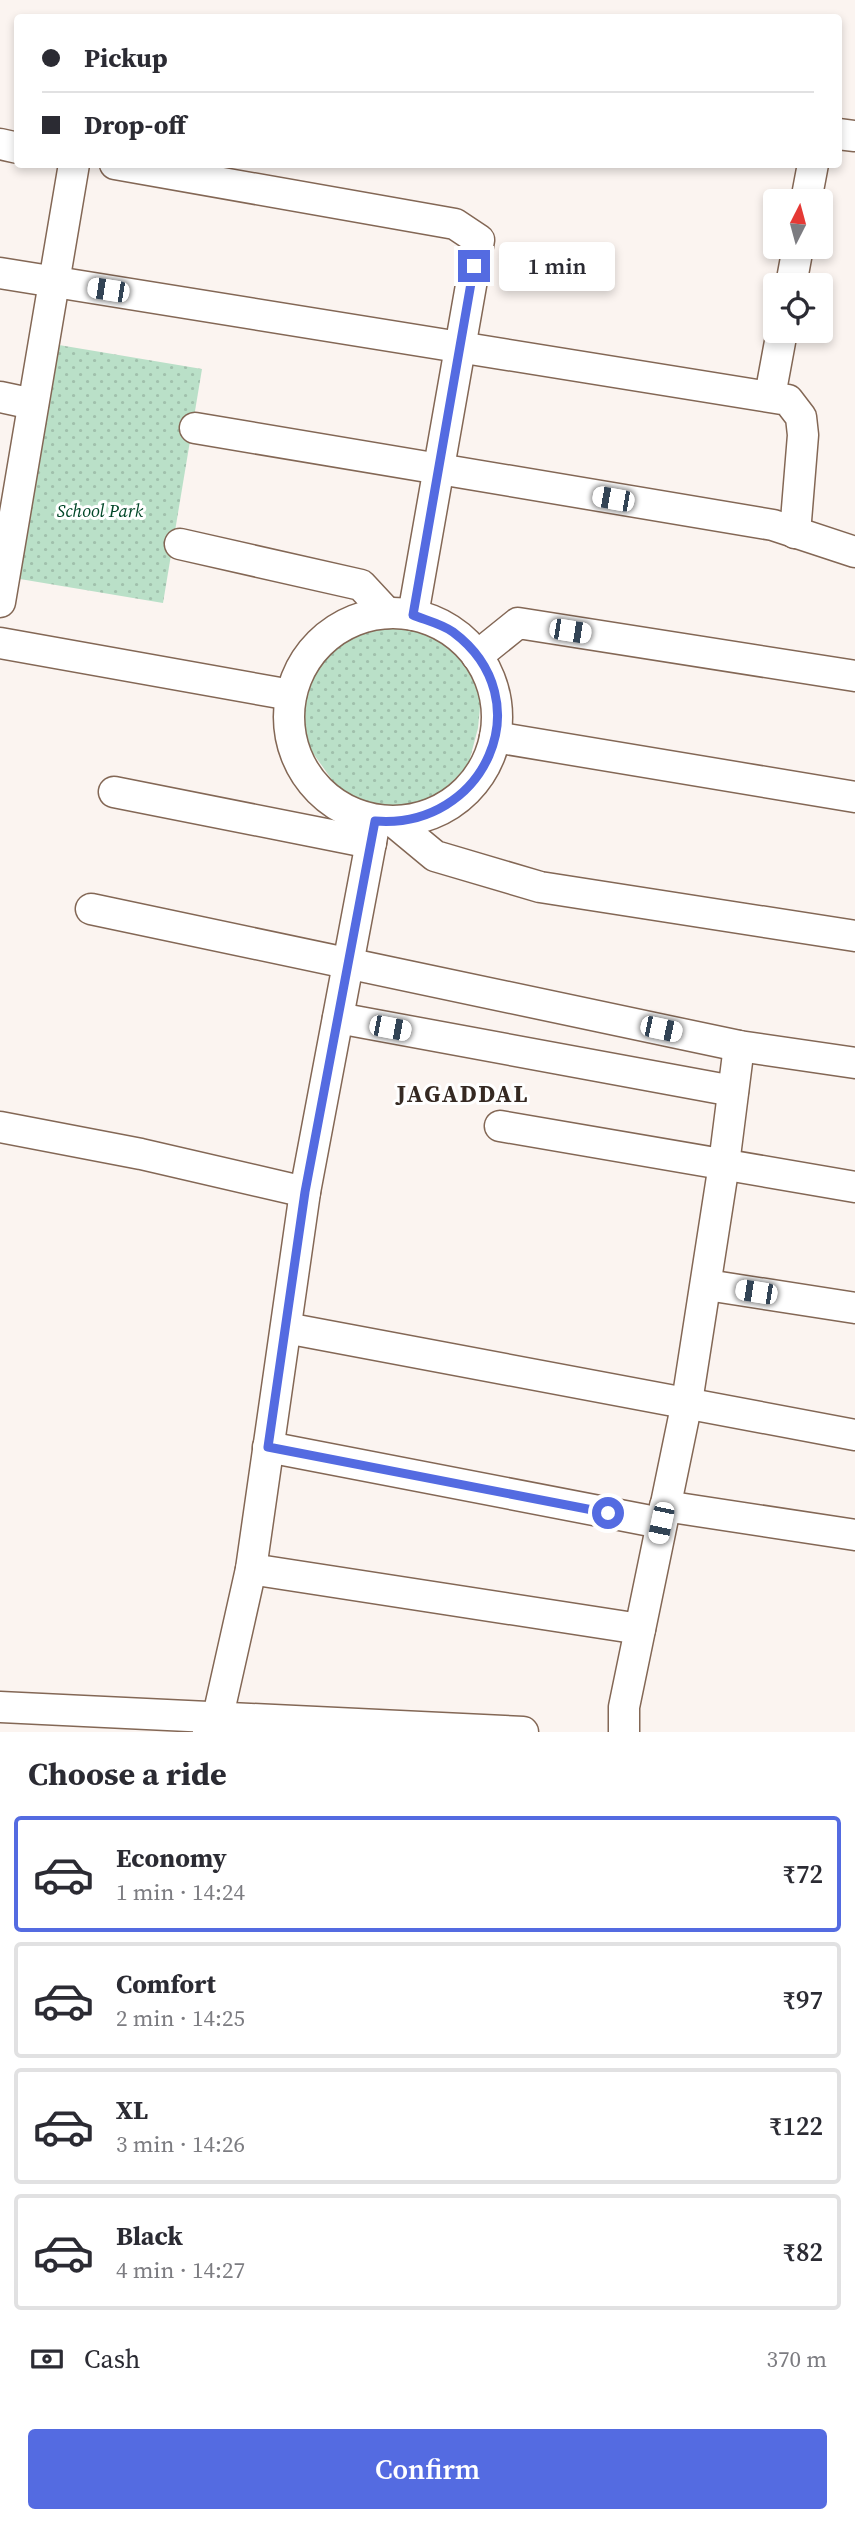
<!DOCTYPE html>
<meta charset="utf-8">
<style>
:root{--surface:#fff;--page:#f7f7f7;--text:#2b2b33;--muted:#7c7c81;--line:#e1e1e2;--accent:#546be1}
body{margin:0;font-family:"Source Serif 4",serif;background:var(--page);color:var(--text);height:100vh;display:flex;flex-direction:column;font-size:26px;white-space:nowrap}
*{box-sizing:border-box;margin:0}
p{font-size:23px;color:var(--muted)}
.icon{flex:none;width:38px;height:38px;fill:none;stroke:currentColor;stroke-width:2;stroke-linecap:round;stroke-linejoin:round}
.map{position:relative;height:1732px;overflow:hidden}
.panel{display:flex;flex-direction:column;background:var(--surface);flex:1}
.panel>*{flex:none}
.banner{position:absolute;left:14px;top:14px;width:828px;height:154px;border-radius:7px;box-shadow:0 4px 10px #0003;display:grid;align-content:center;height:154px;padding:0 28px;background:var(--surface)}
.needle{width:46px;rotate:6deg}
.controls{position:absolute;left:763px;top:189px;display:grid;gap:14px}
.controls a{display:grid;place-items:center;width:70px;height:70px;border-radius:7px;background:var(--surface);box-shadow:0 4px 10px #0003;font-size:35px}
.end{position:absolute;width:32px;height:32px;margin:-16px;border:9px solid #546be1;background:#fff;box-shadow:0 0 0 4px #fff}
.from{border-radius:50%}
.bubble{position:absolute;height:49px;border-radius:7px;background:var(--surface);box-shadow:0 4px 10px #0003;font-size:23px;font-weight:600;line-height:49px;text-align:center}
.car{position:absolute;width:21px;height:42px;margin:-21px -10px;border-radius:9px;box-shadow:0 0 5px 2px #0007;background:linear-gradient(#fff 24%,#345 0 40%,#fff 0 76%,#345 0 86%,#fff 0)}
.banner b{display:flex;align-items:center;gap:24px;height:66px;font-size:26px}
.banner b+b{border-top:2px solid var(--line)}
.banner i{width:18px;height:18px;background:var(--text)}
ul{padding:0;list-style:none}
li{display:flex;align-items:center;gap:21px;height:116px;margin:0 14px 10px;padding:0 14px;border:4px solid var(--line);border-radius:7px}
li div{flex:1}
li b{display:block;font-size:26px}
li em{font-style:normal;font-weight:600}
li.active{border-color:var(--accent)}
li>.icon{width:63px;height:63px;stroke-width:1.5}
h2{padding:0 28px;font-size:32px;line-height:84px}
.pay{display:flex;align-items:center;gap:18px;height:77px;padding:0 28px;font-size:26px}
.pay p{margin-inline-start:auto}
.primary-button{display:flex;gap:14px;margin-top:auto;padding:14px 28px}
.primary-button a{flex:1;height:80px;border-radius:7px;background:var(--accent);color:#fff;font-size:28px;font-weight:600;line-height:80px;text-align:center}
.map>svg:first-child{display:block}
.green{fill:url(#green-dots)}
.lines{fill:none;stroke-linecap:round;stroke-linejoin:round}
.minor-casing{stroke:#836755;stroke-width:33}
.minor{stroke:#fff;stroke-width:30}
.route{stroke:#546be1;stroke-width:9}
.labels{text-anchor:middle;stroke-width:6;stroke-linejoin:round;paint-order:stroke}
.park-label{font-size:18px;font-style:italic;fill:#014627;stroke:#fff}
.district-label{font-size:24px;font-weight:bold;letter-spacing:2px;fill:#352922;stroke:#fff}
</style>
<div class="map">
<svg width="855" height="1732" viewBox="0 0 855 1732">
<defs>
<pattern id="green-dots" width="8" height="8" patternUnits="userSpaceOnUse" patternTransform="scale(1.75)"><rect width="8" height="8" fill="#bae0c8"/><path d="M2 2h.1M6 6h.1" fill="none" stroke="#a0c0ac" stroke-width="1.8" stroke-linecap="round"/></pattern>
</defs>
<rect width="100%" height="100%" fill="#fbf4f0"/>
<g class="green">
<path d="M53,344L202,369L163,603L8,577Z"/>
<path d="M414,626L444,644L471,666L481,696L478,728L468,766L438,795L399,812L363,803L335,784L310,749L302,716L310,683L336,642L383,628Z"/>
</g>
<g class="lines">
<g class="minor-casing">
<g id="minor">
<path d="M838,134L855,136"/>
<path d="M0,144L18,148"/>
<path d="M115,164L455,224L479,240L413,615"/>
<path d="M806,201L813,164"/>
<path d="M0,273L788,400L801,417L803,435L795,533"/>
<path d="M791,285L798,247"/>
<path d="M770,396L782,331"/>
<path d="M0,397L33,404"/>
<path d="M195,428L773,525L855,552"/>
<path d="M180,544L361,585L387,613"/>
<path d="M0,602L74,164"/>
<circle cx="393" cy="717" r="104"/>
<path d="M0,643L291,695"/>
<path d="M477,656L518,623L855,676"/>
<path d="M495,737L855,797"/>
<path d="M114,792L371,843"/>
<path d="M394,822L435,856L540,887L855,936"/>
<path d="M91,909L739,1046L855,1063"/>
<path d="M338,1018L733,1091"/>
<path d="M500,1126L855,1187"/>
<path d="M0,1127L141,1154L305,1192"/>
<path d="M707,1285L855,1308"/>
<path d="M286,1328L855,1435"/>
<path d="M268,1447L661,1523"/>
<path d="M665,1506L855,1535"/>
<path d="M251,1569L640,1629"/>
<path d="M0,1707L523,1732"/>
<path d="M208,1732L218,1716L251,1569L305,1192L375,821"/>
<path d="M624,1732V1707L687,1402L724,1164L739,1046"/>
</g>
</g>
<use href="#minor" class="minor"/>
</g>
<g class="lines">
<path class="route" d="M474,266L413,615C425,620 442,624 453,632C544,700 484,830 375,821L305,1192L268,1447L608,1513"/>
</g>
<g class="labels">
<g class="park-label">
<text x="100" y="517">School Park</text>
</g>
<g class="district-label">
<text x="463" y="1102">JAGADDAL</text>
</g>
</g>
</svg>
<div class="controls">
<a><svg class="needle" viewBox="-14 -14 28 28"><path d="M0-13l5 13h-10z" fill="#e53935"/><path d="M0 13l5-13h-10z" fill="#7c7c81"/></svg></a>
<a><svg class="icon" aria-label="locate" viewBox="0 0 24 24"><circle cx="12" cy="12" r="6"/><path d="M12 2v4M12 18v4M2 12h4M18 12h4"/></svg></a>
</div>
<i class="end from" style="left:608px;top:1513px"></i>
<i class="end" style="left:474px;top:266px"></i>
<div class="bubble" style="left:499px;top:242px;width:116px">1 min</div>
<i class="car" style="left:108px;top:290px;rotate:279deg"></i>
<i class="car" style="left:613px;top:499px;rotate:280deg"></i>
<i class="car" style="left:570px;top:631px;rotate:99deg"></i>
<i class="car" style="left:390px;top:1028px;rotate:101deg"></i>
<i class="car" style="left:661px;top:1029px;rotate:102deg"></i>
<i class="car" style="left:756px;top:1292px;rotate:279deg"></i>
<i class="car" style="left:661px;top:1523px;rotate:192deg"></i>
<div class="banner">
<b><i class="from"></i>Pickup</b>
<b><i></i>Drop-off</b>
</div>
</div>
<section class="panel">
<h2>Choose a ride</h2>
<ul>
<li class="active"><svg class="icon" aria-label="car" viewBox="0 0 24 24"><path d="M5 17H2v-5l4-1 3-4h7l3 4 3 1v5h-3M9 17h6M6 11h13"/><circle cx="7" cy="17" r="2"/><circle cx="17" cy="17" r="2"/></svg><div><b>Economy</b><p>1 min · 14:24</p></div><em>₹72</em></li>
<li><svg class="icon" aria-label="car" viewBox="0 0 24 24"><path d="M5 17H2v-5l4-1 3-4h7l3 4 3 1v5h-3M9 17h6M6 11h13"/><circle cx="7" cy="17" r="2"/><circle cx="17" cy="17" r="2"/></svg><div><b>Comfort</b><p>2 min · 14:25</p></div><em>₹97</em></li>
<li><svg class="icon" aria-label="car" viewBox="0 0 24 24"><path d="M5 17H2v-5l4-1 3-4h7l3 4 3 1v5h-3M9 17h6M6 11h13"/><circle cx="7" cy="17" r="2"/><circle cx="17" cy="17" r="2"/></svg><div><b>XL</b><p>3 min · 14:26</p></div><em>₹122</em></li>
<li><svg class="icon" aria-label="car" viewBox="0 0 24 24"><path d="M5 17H2v-5l4-1 3-4h7l3 4 3 1v5h-3M9 17h6M6 11h13"/><circle cx="7" cy="17" r="2"/><circle cx="17" cy="17" r="2"/></svg><div><b>Black</b><p>4 min · 14:27</p></div><em>₹82</em></li>
</ul>
<div class="pay"><svg class="icon" aria-label="cash" viewBox="0 0 24 24"><path d="M3 7h18v10H3z"/><circle cx="12" cy="12" r="2"/></svg>Cash<p>370 m</p></div>
<div class="primary-button"><a>Confirm</a></div>
</section>
